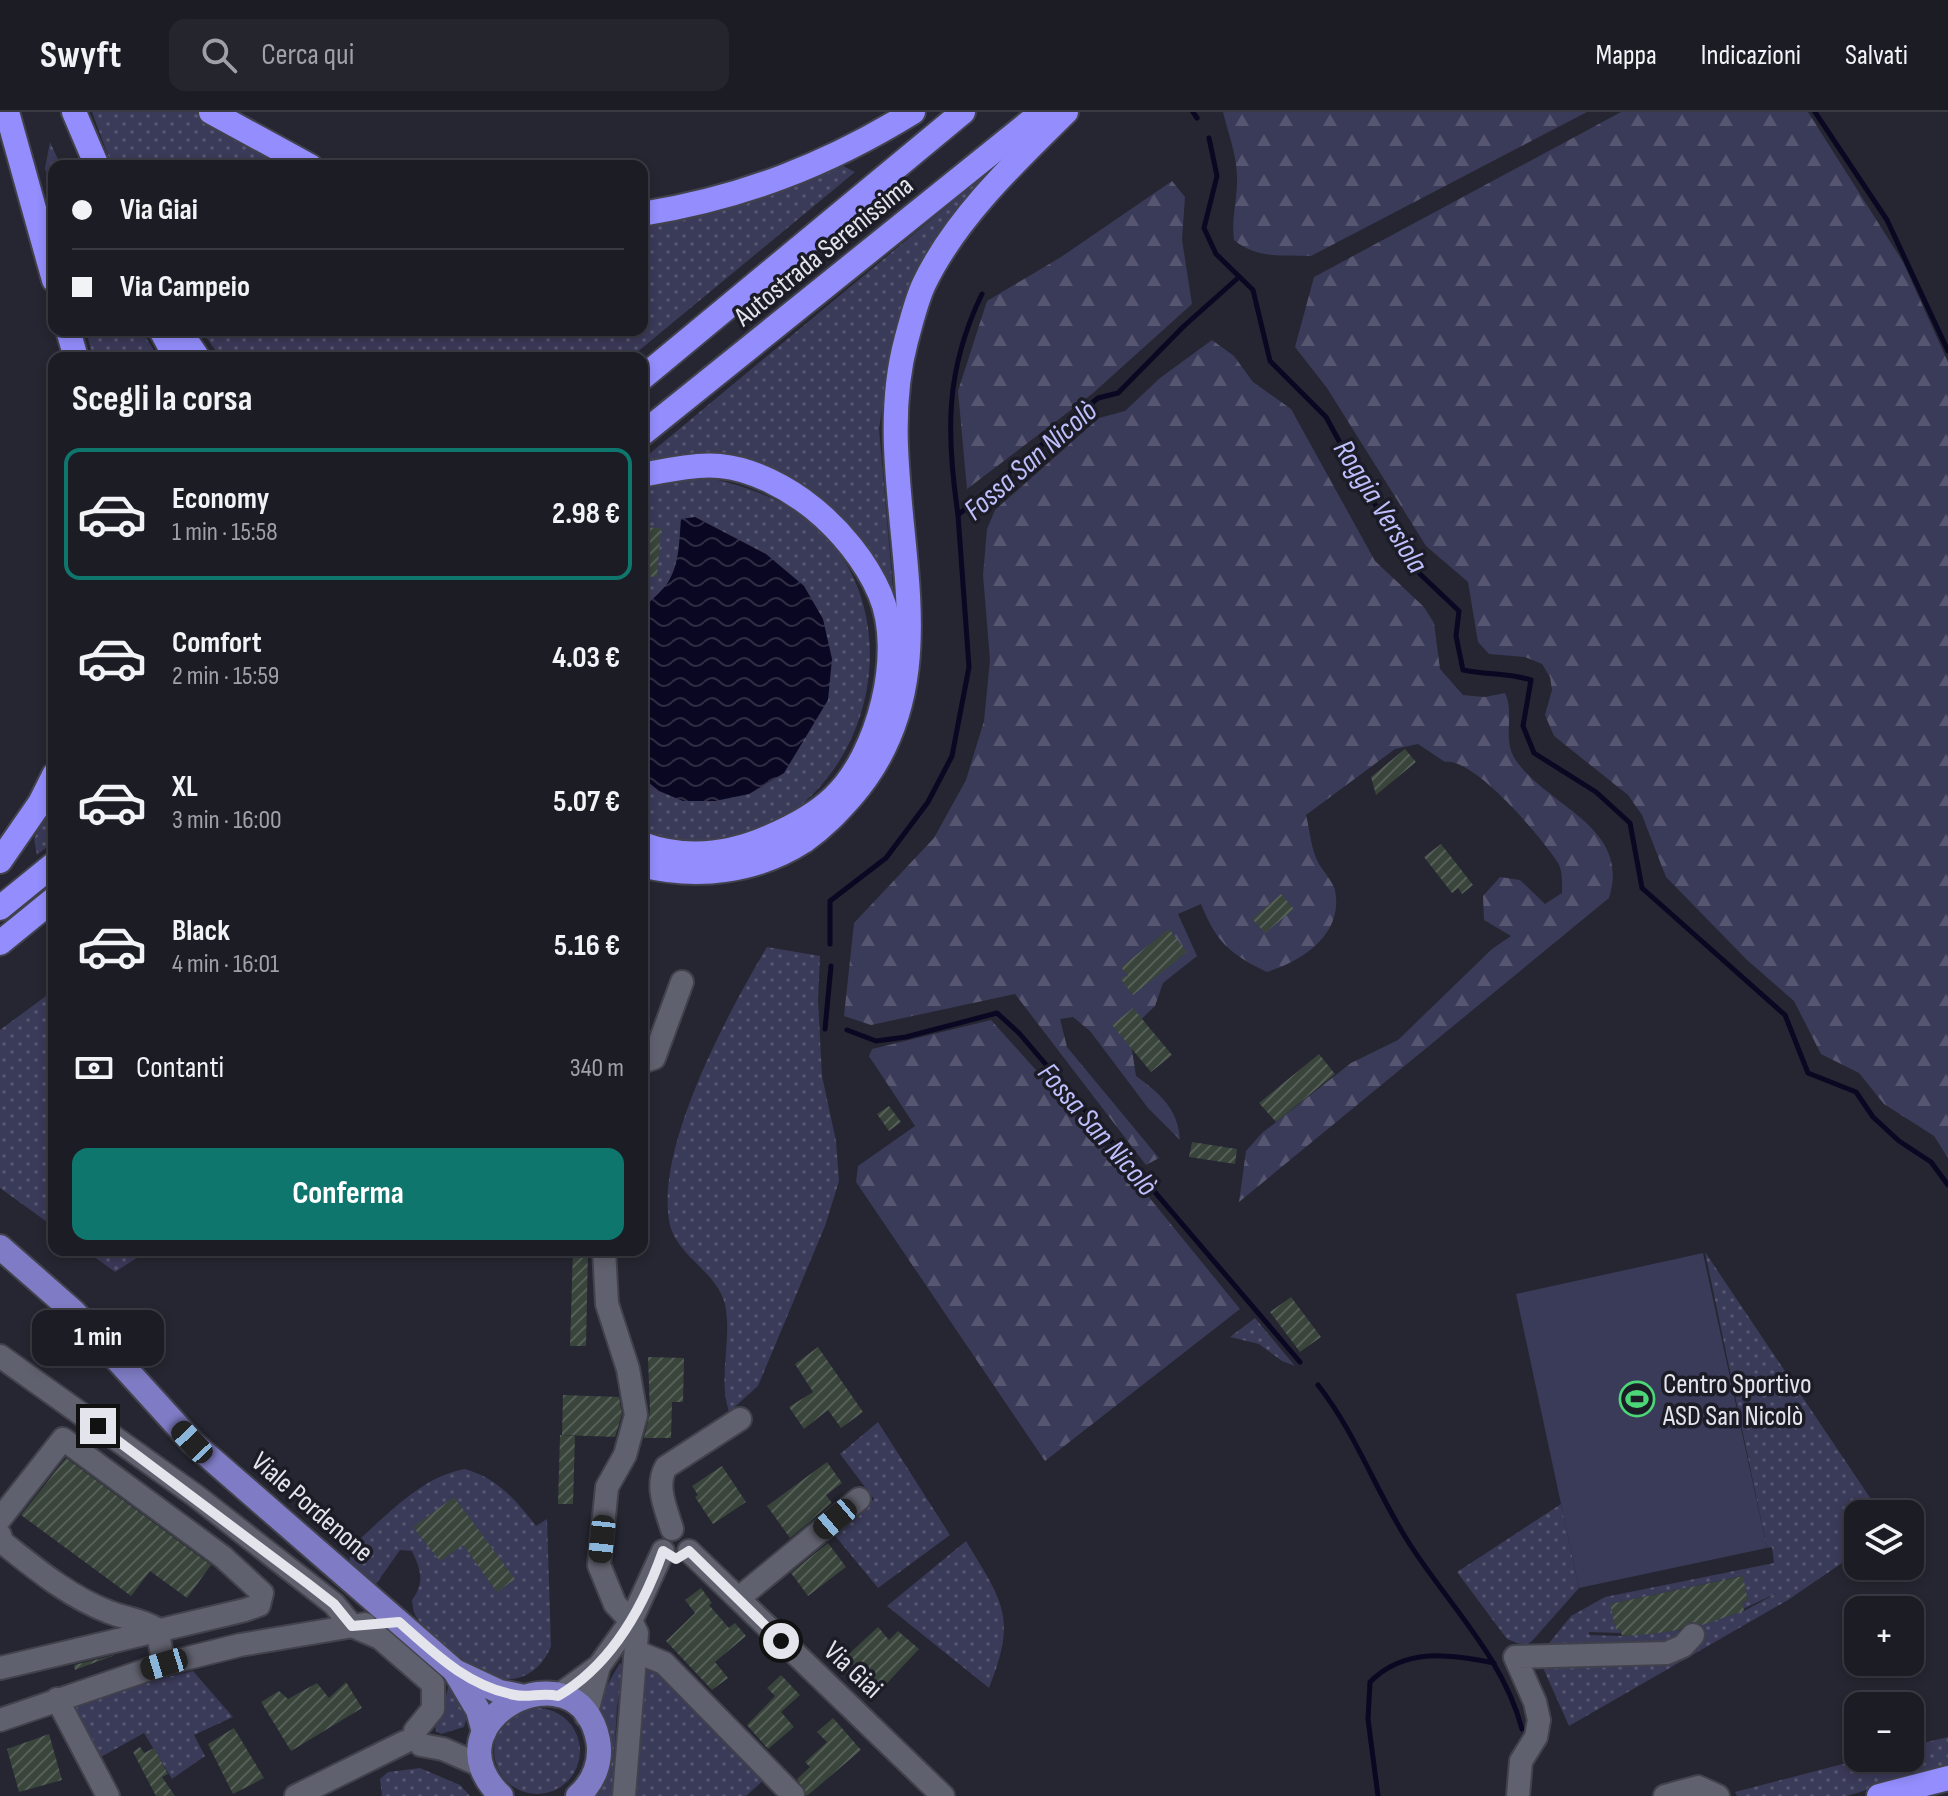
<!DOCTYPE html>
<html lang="it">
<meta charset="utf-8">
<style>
:root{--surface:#1c1c25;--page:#25252d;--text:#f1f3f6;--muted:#a0a1a7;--line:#3a3a42;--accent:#0f766e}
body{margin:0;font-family:"Sofia Sans Condensed",sans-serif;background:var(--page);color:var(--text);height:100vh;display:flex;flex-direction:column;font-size:30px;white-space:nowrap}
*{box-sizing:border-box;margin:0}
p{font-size:26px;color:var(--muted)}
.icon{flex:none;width:44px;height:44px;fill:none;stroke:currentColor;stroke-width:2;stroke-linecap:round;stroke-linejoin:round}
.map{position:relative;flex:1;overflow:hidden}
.details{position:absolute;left:48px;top:240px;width:600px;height:904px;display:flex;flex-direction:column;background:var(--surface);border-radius:16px;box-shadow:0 4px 12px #0003,0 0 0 2px var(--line)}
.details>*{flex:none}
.hud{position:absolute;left:48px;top:48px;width:600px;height:176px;border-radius:16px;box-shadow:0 4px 12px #0003,0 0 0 2px var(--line);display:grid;align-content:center;height:176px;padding:0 24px;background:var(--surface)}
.controls{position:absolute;left:1844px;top:1388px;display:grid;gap:16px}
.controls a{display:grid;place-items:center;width:80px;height:80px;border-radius:16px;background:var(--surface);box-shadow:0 4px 12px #0003,0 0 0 2px var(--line);font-size:40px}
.end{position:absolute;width:36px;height:36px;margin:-18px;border:10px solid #e4e4ec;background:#111;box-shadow:0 0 0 4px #111}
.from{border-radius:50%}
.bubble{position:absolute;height:56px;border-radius:16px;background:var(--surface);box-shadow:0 4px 12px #0003,0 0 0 2px var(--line);font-size:26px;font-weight:700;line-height:56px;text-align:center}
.car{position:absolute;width:24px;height:48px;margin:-24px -12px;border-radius:10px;box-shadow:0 0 6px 2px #0007;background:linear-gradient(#222 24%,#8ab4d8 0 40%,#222 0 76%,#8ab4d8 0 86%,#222 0)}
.hud b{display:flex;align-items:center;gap:28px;height:76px;font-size:30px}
.hud b+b{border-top:2px solid var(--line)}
.hud i{width:20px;height:20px;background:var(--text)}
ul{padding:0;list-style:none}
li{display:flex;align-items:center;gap:24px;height:132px;margin:0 16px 12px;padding:0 8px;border:4px solid transparent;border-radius:16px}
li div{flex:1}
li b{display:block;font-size:30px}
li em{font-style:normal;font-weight:700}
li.current{border-color:var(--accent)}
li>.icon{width:72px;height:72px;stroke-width:1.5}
h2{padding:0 24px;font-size:36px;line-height:96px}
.pay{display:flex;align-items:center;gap:20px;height:88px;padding:0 24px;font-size:30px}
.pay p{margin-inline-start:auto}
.button{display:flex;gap:16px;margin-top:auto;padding:16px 24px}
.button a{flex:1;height:92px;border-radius:16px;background:var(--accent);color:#fff;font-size:32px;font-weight:700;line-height:92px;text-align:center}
header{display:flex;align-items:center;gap:48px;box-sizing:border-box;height:112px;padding:0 40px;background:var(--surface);border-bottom:2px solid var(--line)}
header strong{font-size:38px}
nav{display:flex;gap:44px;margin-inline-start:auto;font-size:28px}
.search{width:560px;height:72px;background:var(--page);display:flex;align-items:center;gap:20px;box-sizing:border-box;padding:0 28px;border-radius:16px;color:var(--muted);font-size:30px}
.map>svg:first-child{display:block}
.grass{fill:url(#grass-dots)}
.forest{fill:url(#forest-firs)}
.park{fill:#3a3a59}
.water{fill:url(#water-waves)}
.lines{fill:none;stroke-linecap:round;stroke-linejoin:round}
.stream{stroke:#0a0722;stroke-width:5}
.building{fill:url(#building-hatch)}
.minor-casing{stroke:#41424c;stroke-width:26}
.major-casing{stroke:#41424c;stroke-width:28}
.highway-casing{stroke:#41424c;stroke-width:28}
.minor{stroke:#60616e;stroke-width:22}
.major{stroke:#7f7bc4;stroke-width:24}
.highway{stroke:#938dfd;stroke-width:24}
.route{stroke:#e4e4ec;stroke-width:10}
.labels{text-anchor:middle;stroke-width:7;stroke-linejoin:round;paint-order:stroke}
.street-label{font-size:28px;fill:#e4e4ec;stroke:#1c1c27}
.poi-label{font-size:28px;fill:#e4e4ec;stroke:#1c1c27;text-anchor:start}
.water-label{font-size:30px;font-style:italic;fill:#bebffc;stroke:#1c1c27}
</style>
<header>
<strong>Swyft</strong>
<div class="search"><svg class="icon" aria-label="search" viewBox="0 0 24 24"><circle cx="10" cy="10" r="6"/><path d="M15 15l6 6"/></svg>Cerca qui</div>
<nav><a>Mappa</a><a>Indicazioni</a><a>Salvati</a></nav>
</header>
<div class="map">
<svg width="1948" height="1684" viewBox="0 0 1948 1684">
<defs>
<pattern id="grass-dots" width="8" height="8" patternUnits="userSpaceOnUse" patternTransform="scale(2)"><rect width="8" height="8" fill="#3a3a59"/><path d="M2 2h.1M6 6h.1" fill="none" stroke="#565671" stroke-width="1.8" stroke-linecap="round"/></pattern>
<pattern id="forest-firs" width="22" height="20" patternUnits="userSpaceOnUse" patternTransform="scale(2)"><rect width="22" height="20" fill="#3a3a59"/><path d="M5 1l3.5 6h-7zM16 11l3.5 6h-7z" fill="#565671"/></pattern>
<pattern id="water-waves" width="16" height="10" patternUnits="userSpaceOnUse" patternTransform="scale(2)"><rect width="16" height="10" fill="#0a0722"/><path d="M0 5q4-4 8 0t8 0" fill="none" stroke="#2e2b42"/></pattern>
<pattern id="building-hatch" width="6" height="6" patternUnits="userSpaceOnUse" patternTransform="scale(2)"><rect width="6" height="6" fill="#39443b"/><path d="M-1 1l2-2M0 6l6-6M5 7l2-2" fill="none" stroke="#565f58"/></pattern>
</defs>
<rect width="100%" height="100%" fill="#252631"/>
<g class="grass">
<path d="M92,0H202L296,54H112Z"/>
<path d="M50,30L61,54H54V92L45,56Z"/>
<path d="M837,51L855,60L630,246H221L201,218H642V110Z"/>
<path d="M999,51L918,156L890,245L879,317L897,522L837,407L695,343L642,348Z"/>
<path d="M86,218H141L159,246H93Z"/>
<path d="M714,367C747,375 780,386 808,408C894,476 886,612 811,684C801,693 791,707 779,712C736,732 687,733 642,720V373L655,368Z"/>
<path d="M54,682V729L37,743L34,727Z"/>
<path d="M767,835L820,844L818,888L822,964L836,1029L839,1069L825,1114L758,1274L729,1300C718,1266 731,1232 726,1198C722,1162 678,1146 670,1113C653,1038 729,899 767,835Z"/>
<path d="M54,878V1115L0,1076V918Z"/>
<path d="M85,1138H149L115,1160Z"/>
<path d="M1705,1140L1881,1402H1858V1440L1788,1488L1569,1614L1540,1549L1683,1542L1706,1526L1693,1515L1744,1499L1779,1480L1743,1497L1742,1490L1748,1489L1742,1464L1611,1492L1616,1517H1620L1621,1521L1589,1520V1523L1622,1524L1679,1518L1674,1531L1546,1535L1571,1504L1605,1485L1774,1451L1772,1435L1767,1436Z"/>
<path d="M1255,1206L1295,1254L1282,1249L1259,1232L1230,1225Z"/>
<path d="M878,1310L950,1423L878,1476L832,1420L874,1387L840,1342Z"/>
<path d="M465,1357C497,1366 516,1388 536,1414L547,1407L551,1534C543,1556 522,1572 497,1566C479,1562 427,1522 417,1506C413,1501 413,1495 412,1488C425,1470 421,1458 412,1439L400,1438L376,1472L349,1452L351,1435C383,1407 421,1364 465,1357Z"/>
<path d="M1561,1392L1579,1476L1532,1529L1525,1534L1507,1527L1457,1460Z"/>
<path d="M966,1429C1002,1489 1018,1505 989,1576L887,1494Z"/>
<path d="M392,1521L452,1570L469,1598L464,1615L441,1622L436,1619C432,1603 449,1588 448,1571Z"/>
<path d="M648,1549L768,1664L746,1684H634L643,1571Z"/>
<path d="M620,1551L624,1556L617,1595L612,1684H597L604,1664L599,1587Z"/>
<path d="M193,1559L233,1605L194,1623L205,1644L172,1667L144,1621L101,1645L71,1587Z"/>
<circle cx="537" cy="1639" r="43"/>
<path d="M1948,1625V1653L1847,1684H1737L1735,1680L1866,1646H1910V1634Z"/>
<path d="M420,1656L460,1673L470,1684H382L380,1667L388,1660Z"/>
</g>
<g class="forest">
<path d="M1223,0H1587L1311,144C1282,143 1257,147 1234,128C1231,105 1238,85 1237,63C1236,40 1228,21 1223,0Z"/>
<path d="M1621,0H1808L1903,150L1948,250V1046L1934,1024L1884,992L1859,961L1821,942L1794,889L1747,848L1666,765L1642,703L1628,683L1554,624L1545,603L1552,578L1550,565L1542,552L1525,545L1489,542L1478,530L1468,470L1426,434L1327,276L1295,235L1314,165Z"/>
<path d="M1172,69L1185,85L1182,128L1192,192L1092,282L967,377L958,279L987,189L1061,145Z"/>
<path d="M1212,228L1234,244L1253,270L1291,297L1375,449L1424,495L1434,511L1440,557L1463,583L1485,585L1505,581C1515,601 1502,626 1515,647C1547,695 1632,714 1609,786L1239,1090L1246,1039L1262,1021L1351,951L1398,928L1492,837L1511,824L1484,808L1483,784L1500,765L1520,768L1545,792L1562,781C1562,772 1563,759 1558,751C1542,726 1474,645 1445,650L1418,632L1395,637L1306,703C1310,719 1311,738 1319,752C1324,760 1332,769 1335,778C1344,822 1303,849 1267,860C1231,843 1216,830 1201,792L1178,802L1197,844L1163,871L1155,894L1129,919L1136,964C1160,982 1178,996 1180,1028L1148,996L1090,919L1073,905L1060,907L1067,935L1159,1046L1146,1053L1015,882L871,913L844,904L854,811L934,726L966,668L984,609L990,548L983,463L987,417L995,398L1099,306L1125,299L1160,266Z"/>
<path d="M991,908L1139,1073L1240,1197L1045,1349L856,1070L858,1054L915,1014L869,944L872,937Z"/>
</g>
<path class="park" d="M1703,1141L1767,1436L1579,1476L1516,1182Z"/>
<path class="water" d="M695,405L766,442L804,474L823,507L832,547L828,588L784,661L749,682L715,689H683L659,679L642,665V502C648,488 659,483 667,472C680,452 679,429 681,407Z"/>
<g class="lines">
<g class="stream">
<path d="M1193,0L1197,6"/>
<path d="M1815,0L1887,108L1948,239"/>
<path d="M1209,26L1217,64L1204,116L1216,142L1253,178L1270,249L1326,305L1367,380L1420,462L1459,499L1456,524L1463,558C1487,563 1509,561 1531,568L1523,614L1534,641L1596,680L1630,711L1642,776L1785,903L1808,961L1856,980L1873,1005L1899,1029L1931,1050L1948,1073"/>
<path d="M958,403C946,321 945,258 982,182"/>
<path d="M830,832V789L886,746L928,690L952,644L969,555L958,403L1098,286L1118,281L1184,214L1239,165"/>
<path d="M825,917L831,854"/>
<path d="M847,918L876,929L906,925L997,901L1019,921L1300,1250"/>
<path d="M1318,1273C1357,1323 1375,1378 1409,1431C1448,1492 1503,1545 1522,1617"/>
<path d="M1378,1684L1368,1607L1370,1570C1405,1535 1449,1542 1494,1551"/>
</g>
</g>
<g class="building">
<path d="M642,415L661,416L657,465L642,464Z"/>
<path d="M1405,637L1416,650L1376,683L1371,665Z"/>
<path d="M1441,732L1473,773L1462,782L1458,776L1452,781L1424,745Z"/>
<path d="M1281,782L1294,797L1265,821L1252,807Z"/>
<path d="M1169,817L1187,840L1133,883L1120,866L1128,864L1121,855Z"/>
<path d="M1133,896L1172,943L1151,960L1112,913Z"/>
<path d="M1319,942L1335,962L1276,1010L1259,991Z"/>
<path d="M889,994L901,1010L889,1019L877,1002Z"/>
<path d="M1192,1030L1237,1037L1235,1052L1189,1045Z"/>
<path d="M573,1138H588L586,1234H570Z"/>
<path d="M1291,1185L1321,1225L1300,1240L1270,1200Z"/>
<path d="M818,1235L863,1300L841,1316L828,1298L804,1317L789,1295L813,1280L795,1252Z"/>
<path d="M648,1245L684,1246L683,1290H672L671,1326H644L650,1301Z"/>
<path d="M563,1283L619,1285L622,1302L615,1325L562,1323Z"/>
<path d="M560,1323L575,1324L573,1392H558Z"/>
<path d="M66,1346L211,1453L187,1486L150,1459L131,1484L21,1403Z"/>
<path d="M827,1350L842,1371L826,1383L832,1391L790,1426L767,1394Z"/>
<path d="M722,1354L746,1390L713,1412L695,1385L698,1383L692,1374Z"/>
<path d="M454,1385L515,1467L497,1480L463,1433L440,1449L413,1415Z"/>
<path d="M828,1431L846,1455L808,1484L791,1461Z"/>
<path d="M1743,1464L1748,1489L1742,1490L1744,1499L1702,1513L1690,1510L1679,1518L1650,1522L1622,1524L1620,1517L1616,1518L1610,1492Z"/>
<path d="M701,1476L712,1491L709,1493L729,1516L735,1511L746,1524L715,1550L728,1566L712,1578L666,1529L695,1501L685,1488Z"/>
<path d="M878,1515L889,1528L898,1519L919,1537L874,1585L837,1553Z"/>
<path d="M115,1543L75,1558L74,1553Z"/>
<path d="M781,1563L800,1583L781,1600L794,1615L768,1637L747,1613L775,1584L767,1576Z"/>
<path d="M346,1570L362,1596L291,1639L261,1590L279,1579L288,1587L317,1571L329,1586Z"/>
<path d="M833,1606L861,1638L807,1684L797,1667L810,1655L805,1650L827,1630L817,1620Z"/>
<path d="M234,1616L264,1666L233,1682L208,1632Z"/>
<path d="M49,1622L62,1668L19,1680L7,1637Z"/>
<path d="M140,1635L144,1641L154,1636L168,1662L162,1665L175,1684H156L133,1640Z"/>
</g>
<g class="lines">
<g class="minor-casing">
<g id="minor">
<path d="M642,950L654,946L682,870"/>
<path d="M604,1138L607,1192L628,1257L636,1303L625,1343L607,1375L599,1453L615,1492L631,1509L637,1521L624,1684"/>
<path d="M0,1244L196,1384L334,1492L352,1514L380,1526L433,1572V1597L415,1619"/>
<path d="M0,1407L63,1327L223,1445L262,1481L259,1493L245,1498L0,1556"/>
<path d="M672,1417C666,1397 655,1374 666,1355L740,1307"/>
<path d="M0,1423L2,1430C35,1456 69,1485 109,1500C126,1507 141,1507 157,1517L164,1552"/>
<path d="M689,1439L943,1684"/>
<path d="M739,1486L859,1387"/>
<path d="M637,1540L664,1551L793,1683"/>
<path d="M599,1554L631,1509L663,1439"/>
<path d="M558,1584L599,1554L586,1604"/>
<path d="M57,1587L108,1684"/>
<path d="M0,1608L164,1552L240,1533L365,1512"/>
<path d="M421,1633L443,1637L482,1654"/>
<path d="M296,1684L405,1630"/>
<path d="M1518,1684L1521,1649L1536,1625L1539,1608L1535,1590L1515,1545L1667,1541L1683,1534L1693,1523"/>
<path d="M1665,1684L1698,1675L1718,1684"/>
</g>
</g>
<g class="major-casing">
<g id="major">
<path d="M0,1135L74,1200L192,1330L455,1559L500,1580L520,1584"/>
<path d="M456,1561L478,1598L484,1620"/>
<path d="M501,1684C423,1609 578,1528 598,1628C602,1649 594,1670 578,1684"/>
</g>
</g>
<g class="highway-casing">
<g id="highway">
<path d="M7,0L54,168"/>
<path d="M74,0L97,54"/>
<path d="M211,0L310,54"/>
<path d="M642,102C742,86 827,53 913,0"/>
<path d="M68,218L76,246"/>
<path d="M161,218L176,246"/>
<path d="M179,218L198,246"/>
<path d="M642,266L963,0"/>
<path d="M642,322L1042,0"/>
<path d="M642,363C668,358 694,352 720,354C753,357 788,376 813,396C840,418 866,449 880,482C905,540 879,643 833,686C815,703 794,714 771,724C729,743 686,748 642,732"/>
<path d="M0,749L40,691L54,663"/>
<path d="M642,753C697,767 756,760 804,729C823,716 837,701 852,684C967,551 865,382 906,229C911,211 916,189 924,172C955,107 1015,50 1066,0"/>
<path d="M0,796L54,752"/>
<path d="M0,831L54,787"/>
<path d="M1879,1684L1948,1666"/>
</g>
</g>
<use href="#minor" class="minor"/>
<use href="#major" class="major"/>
<use href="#highway" class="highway"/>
</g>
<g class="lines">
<path class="route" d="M98,1314L307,1471L334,1492L352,1514L399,1510C434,1541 467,1574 515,1583C529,1586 543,1580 558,1584C611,1553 643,1496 663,1439L676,1447L689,1439L781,1529"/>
</g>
<defs>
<g id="stadium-ring" transform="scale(1.8)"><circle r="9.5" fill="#1c1c27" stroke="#4bd677" stroke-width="1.5"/><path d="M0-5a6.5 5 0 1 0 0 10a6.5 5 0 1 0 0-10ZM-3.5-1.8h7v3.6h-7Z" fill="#4bd677"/></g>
</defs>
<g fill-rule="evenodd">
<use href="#stadium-ring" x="1637" y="1287"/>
</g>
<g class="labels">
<g class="street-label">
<text transform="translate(823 138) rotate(-39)" y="10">Autostrada Serenissima</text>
<text transform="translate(313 1394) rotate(41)" y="10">Viale Pordenone</text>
<text transform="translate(854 1557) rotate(43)" y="10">Via Giai</text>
</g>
<g class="poi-label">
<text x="1663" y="1281">Centro Sportivo<tspan x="1663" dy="32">ASD San Nicolò</tspan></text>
</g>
<g class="water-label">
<text transform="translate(1030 348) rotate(-41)" y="10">Fossa San Nicolò</text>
<text transform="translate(1381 394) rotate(58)" y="10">Roggia Versiola</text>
<text transform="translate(1098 1017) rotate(49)" y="10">Fossa San Nicolò</text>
</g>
</g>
</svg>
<div class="controls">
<a><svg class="icon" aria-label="layers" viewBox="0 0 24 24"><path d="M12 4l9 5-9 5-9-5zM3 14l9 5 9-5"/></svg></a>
<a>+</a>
<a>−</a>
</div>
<i class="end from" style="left:781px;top:1529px"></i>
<i class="end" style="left:98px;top:1314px"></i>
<div class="bubble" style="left:32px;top:1198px;width:132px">1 min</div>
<i class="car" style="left:192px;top:1330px;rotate:317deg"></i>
<i class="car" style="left:835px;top:1407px;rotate:230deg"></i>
<i class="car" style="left:602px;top:1427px;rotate:186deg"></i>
<i class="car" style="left:164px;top:1552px;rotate:253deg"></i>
<div class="hud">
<b><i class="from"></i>Via Giai</b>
<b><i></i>Via Campeio</b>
</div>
<section class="details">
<h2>Scegli la corsa</h2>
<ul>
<li class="current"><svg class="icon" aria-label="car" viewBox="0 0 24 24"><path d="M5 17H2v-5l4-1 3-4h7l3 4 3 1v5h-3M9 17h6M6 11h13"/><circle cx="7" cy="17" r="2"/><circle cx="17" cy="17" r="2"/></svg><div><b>Economy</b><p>1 min · 15:58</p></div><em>2.98 €</em></li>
<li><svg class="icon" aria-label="car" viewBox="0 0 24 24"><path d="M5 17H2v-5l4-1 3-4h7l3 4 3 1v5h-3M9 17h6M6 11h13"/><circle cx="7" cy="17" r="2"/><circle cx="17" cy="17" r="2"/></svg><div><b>Comfort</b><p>2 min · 15:59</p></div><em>4.03 €</em></li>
<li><svg class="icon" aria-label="car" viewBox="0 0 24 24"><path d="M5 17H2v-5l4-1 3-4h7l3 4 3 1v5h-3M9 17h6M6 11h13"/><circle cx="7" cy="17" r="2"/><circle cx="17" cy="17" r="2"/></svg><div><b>XL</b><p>3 min · 16:00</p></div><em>5.07 €</em></li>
<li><svg class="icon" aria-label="car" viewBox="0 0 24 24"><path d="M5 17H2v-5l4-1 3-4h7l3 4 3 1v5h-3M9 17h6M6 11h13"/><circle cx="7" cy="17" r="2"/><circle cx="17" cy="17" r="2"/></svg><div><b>Black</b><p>4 min · 16:01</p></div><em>5.16 €</em></li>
</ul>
<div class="pay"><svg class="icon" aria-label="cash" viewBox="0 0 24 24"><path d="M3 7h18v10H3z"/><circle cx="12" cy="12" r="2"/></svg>Contanti<p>340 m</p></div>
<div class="button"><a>Conferma</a></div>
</section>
</div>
